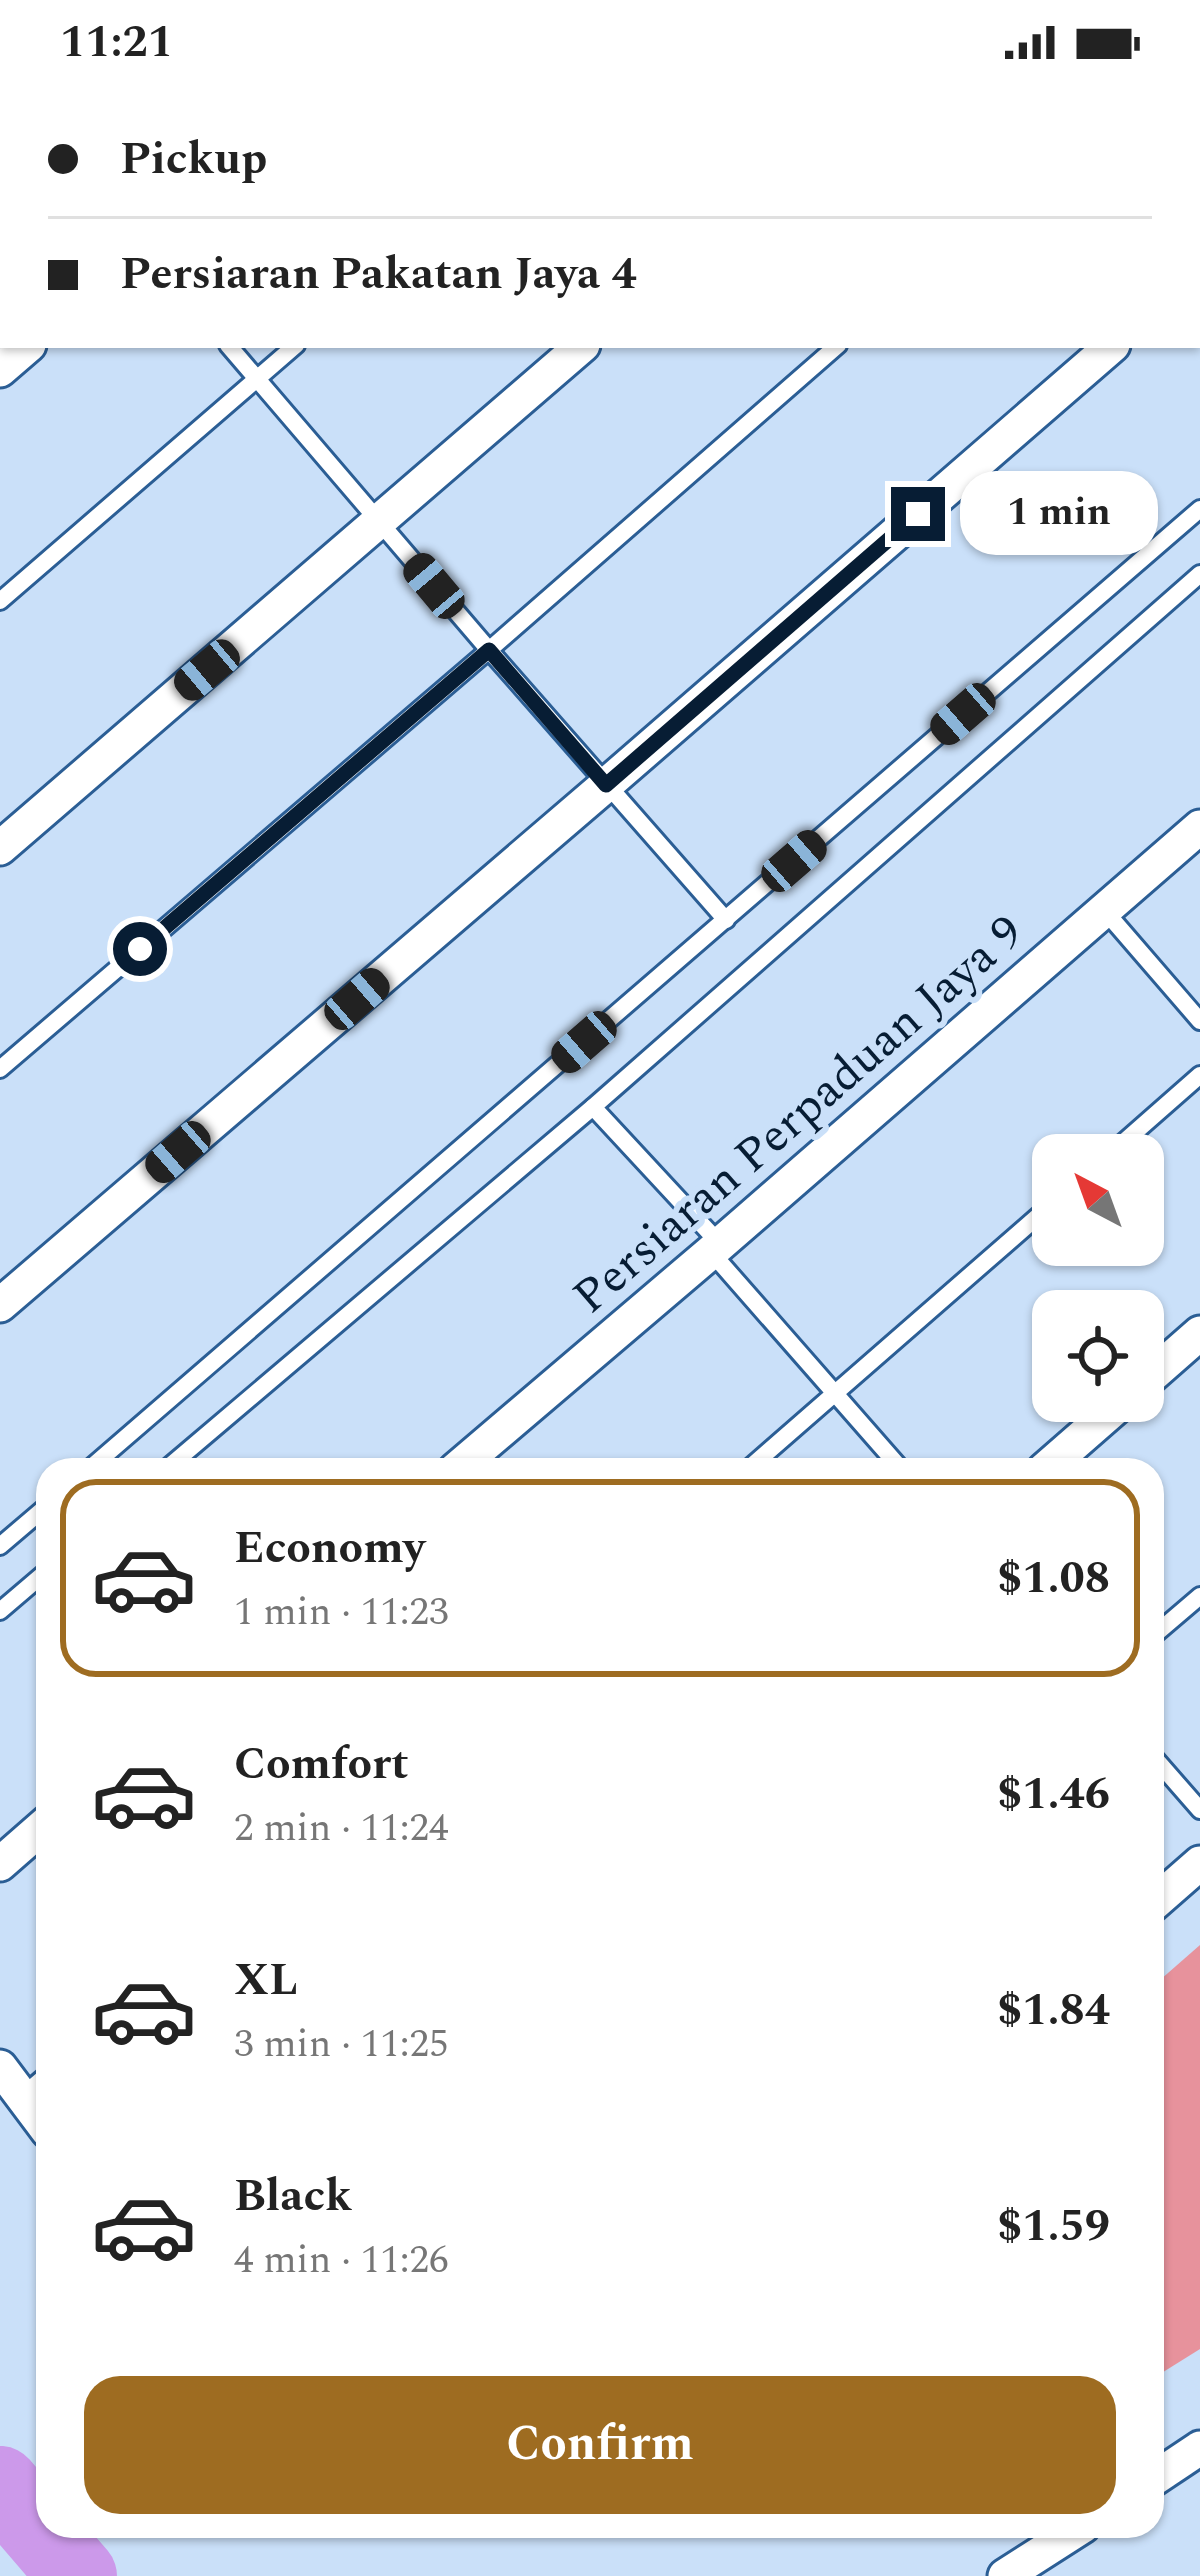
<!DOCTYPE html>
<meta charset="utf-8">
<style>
:root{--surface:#fff;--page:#f2f2f2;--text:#222;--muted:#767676;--line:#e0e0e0;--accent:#9e6c21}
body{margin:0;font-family:Spectral,serif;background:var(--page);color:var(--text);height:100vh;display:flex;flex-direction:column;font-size:45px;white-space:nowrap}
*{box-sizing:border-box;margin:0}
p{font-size:39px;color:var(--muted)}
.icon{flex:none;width:66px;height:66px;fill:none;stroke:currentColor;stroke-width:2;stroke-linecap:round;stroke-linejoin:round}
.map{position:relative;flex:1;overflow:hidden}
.sheet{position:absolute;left:36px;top:1374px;width:1128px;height:1080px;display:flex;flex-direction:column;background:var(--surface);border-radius:36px;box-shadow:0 3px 9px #0004}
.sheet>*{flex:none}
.banner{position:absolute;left:0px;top:0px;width:1200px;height:264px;box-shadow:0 3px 9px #0004;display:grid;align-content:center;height:264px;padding:0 48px;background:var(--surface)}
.needle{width:78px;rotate:319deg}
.buttons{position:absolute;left:1032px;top:1050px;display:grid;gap:24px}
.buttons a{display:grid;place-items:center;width:132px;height:132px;border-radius:24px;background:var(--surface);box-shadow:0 3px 9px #0004;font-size:60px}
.end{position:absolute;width:54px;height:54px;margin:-27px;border:15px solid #071d34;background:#fff;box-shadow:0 0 0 6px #fff}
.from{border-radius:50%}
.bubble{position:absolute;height:84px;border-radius:36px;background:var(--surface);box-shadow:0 3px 9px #0004;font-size:39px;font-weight:700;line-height:84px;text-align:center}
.car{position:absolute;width:36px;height:72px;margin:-36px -18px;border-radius:15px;box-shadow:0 0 9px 3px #0007;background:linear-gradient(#222 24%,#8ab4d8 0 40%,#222 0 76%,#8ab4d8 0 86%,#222 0)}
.banner b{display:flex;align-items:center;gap:42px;height:114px;font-size:45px}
.banner b+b{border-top:3px solid var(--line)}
.banner i{width:30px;height:30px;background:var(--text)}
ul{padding:21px 0 0;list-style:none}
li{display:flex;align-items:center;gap:36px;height:198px;margin:0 24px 18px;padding:0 24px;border:6px solid transparent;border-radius:36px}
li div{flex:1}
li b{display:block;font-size:45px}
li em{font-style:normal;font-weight:700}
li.current{border-color:var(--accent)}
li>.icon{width:108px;height:108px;stroke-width:1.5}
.cta{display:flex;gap:24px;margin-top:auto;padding:24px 48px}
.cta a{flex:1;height:138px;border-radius:36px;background:var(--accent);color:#fff;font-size:48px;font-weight:700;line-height:138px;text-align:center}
.status{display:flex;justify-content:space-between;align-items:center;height:84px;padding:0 60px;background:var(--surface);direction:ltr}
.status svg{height:33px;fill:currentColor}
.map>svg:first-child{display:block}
.green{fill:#e7929c}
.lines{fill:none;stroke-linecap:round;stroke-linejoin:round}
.river{stroke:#cc99ea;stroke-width:78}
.lane-casing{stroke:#2b5e95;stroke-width:22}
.street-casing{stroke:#2b5e95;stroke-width:39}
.lane{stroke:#fff;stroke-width:16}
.street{stroke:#fff;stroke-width:33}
.route{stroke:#071d34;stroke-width:15}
.labels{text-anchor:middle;stroke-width:12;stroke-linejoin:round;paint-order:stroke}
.street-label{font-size:48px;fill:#071d34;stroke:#cae0f9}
</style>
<div class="status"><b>11:21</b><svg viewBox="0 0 49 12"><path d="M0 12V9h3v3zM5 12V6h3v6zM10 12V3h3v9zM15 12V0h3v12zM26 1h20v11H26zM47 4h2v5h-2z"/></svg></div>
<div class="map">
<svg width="1200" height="2492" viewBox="0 0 1200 2492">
<rect width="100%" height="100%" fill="#cae0f9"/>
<path class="green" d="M1200,1861V2265L1152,2295V1903Z"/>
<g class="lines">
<path class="river" d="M0,2401L78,2492"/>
<g class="lane-casing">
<g id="lane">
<path d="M36,3L40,0"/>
<path d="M594,3L597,0"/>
<path d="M0,34L3,32"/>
<path d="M1197,224L1200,227"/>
<path d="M228,261L489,566L726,836"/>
<path d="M0,517L296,261"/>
<path d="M1105,827L1200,937"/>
<path d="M0,985L489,566L838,261"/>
<path d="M593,1023L720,1160"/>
<path d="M1109,1071L1200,991"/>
<path d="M711,1168L902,1386"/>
<path d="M88,1386L1200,425"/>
<path d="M165,1386L593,1023L1200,490"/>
<path d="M747,1386L1053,1119"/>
<path d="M0,1462L48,1421"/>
<path d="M0,1527L48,1486"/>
<path d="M1152,1553L1200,1512"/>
<path d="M1152,1671L1200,1726"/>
<path d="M22,2012L48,1990"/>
</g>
</g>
<g class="street-casing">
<g id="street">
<path d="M1036,0L1038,3"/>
<path d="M327,3L330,0"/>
<path d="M880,3L883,0"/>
<path d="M0,286L29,261"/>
<path d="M0,764L583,261"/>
<path d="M0,1221L606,701L1113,261"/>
<path d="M1143,1299L1200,1249"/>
<path d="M455,1386L711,1168L1200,743"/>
<path d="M1044,1386L1123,1317"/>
<path d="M0,1780L48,1738"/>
<path d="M1152,1821L1200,1779"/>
<path d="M0,1983L48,2047"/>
<path d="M1152,2396L1200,2364"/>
<path d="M1005,2492L1083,2442"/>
</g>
</g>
<use href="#lane" class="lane"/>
<use href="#street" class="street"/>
</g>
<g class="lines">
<path class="route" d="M140,865L489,566L606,701L918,430"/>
</g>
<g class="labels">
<g class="street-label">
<text transform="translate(797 1029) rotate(-41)" y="17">Persiaran Perpaduan Jaya 9</text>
</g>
</g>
</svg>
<div class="buttons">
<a><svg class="needle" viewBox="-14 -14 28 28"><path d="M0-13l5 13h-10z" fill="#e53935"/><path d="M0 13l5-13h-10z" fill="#767676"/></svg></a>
<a><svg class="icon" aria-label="locate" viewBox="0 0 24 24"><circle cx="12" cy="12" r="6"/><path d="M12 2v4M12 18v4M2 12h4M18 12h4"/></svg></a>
</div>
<i class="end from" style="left:140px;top:865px"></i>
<i class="end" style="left:918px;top:430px"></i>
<div class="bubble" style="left:960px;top:387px;width:198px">1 min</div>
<i class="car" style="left:434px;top:502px;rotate:320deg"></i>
<i class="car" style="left:207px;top:586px;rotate:230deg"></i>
<i class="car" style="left:963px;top:630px;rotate:229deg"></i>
<i class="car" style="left:794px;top:777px;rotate:49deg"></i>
<i class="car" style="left:357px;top:915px;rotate:49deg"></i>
<i class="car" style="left:584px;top:958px;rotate:229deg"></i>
<i class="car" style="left:178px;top:1068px;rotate:229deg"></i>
<div class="banner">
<b><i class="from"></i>Pickup</b>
<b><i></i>Persiaran Pakatan Jaya 4</b>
</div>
<section class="sheet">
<ul>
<li class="current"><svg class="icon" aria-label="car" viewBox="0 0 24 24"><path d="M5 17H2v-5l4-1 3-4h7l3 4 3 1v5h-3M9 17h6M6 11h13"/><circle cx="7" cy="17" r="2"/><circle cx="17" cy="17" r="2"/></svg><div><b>Economy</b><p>1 min · 11:23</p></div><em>$1.08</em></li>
<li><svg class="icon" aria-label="car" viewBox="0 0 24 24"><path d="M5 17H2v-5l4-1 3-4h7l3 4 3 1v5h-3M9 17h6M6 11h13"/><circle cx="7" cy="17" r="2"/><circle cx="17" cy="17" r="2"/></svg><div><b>Comfort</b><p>2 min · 11:24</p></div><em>$1.46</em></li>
<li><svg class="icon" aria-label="car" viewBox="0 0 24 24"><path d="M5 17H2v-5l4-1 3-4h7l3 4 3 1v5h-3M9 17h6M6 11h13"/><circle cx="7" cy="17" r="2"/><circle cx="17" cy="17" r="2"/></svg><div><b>XL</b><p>3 min · 11:25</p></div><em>$1.84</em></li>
<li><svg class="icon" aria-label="car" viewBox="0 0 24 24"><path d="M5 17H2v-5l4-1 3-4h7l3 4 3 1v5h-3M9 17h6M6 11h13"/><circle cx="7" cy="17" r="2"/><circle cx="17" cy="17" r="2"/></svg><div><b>Black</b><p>4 min · 11:26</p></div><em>$1.59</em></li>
</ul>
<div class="cta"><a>Confirm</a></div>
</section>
</div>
